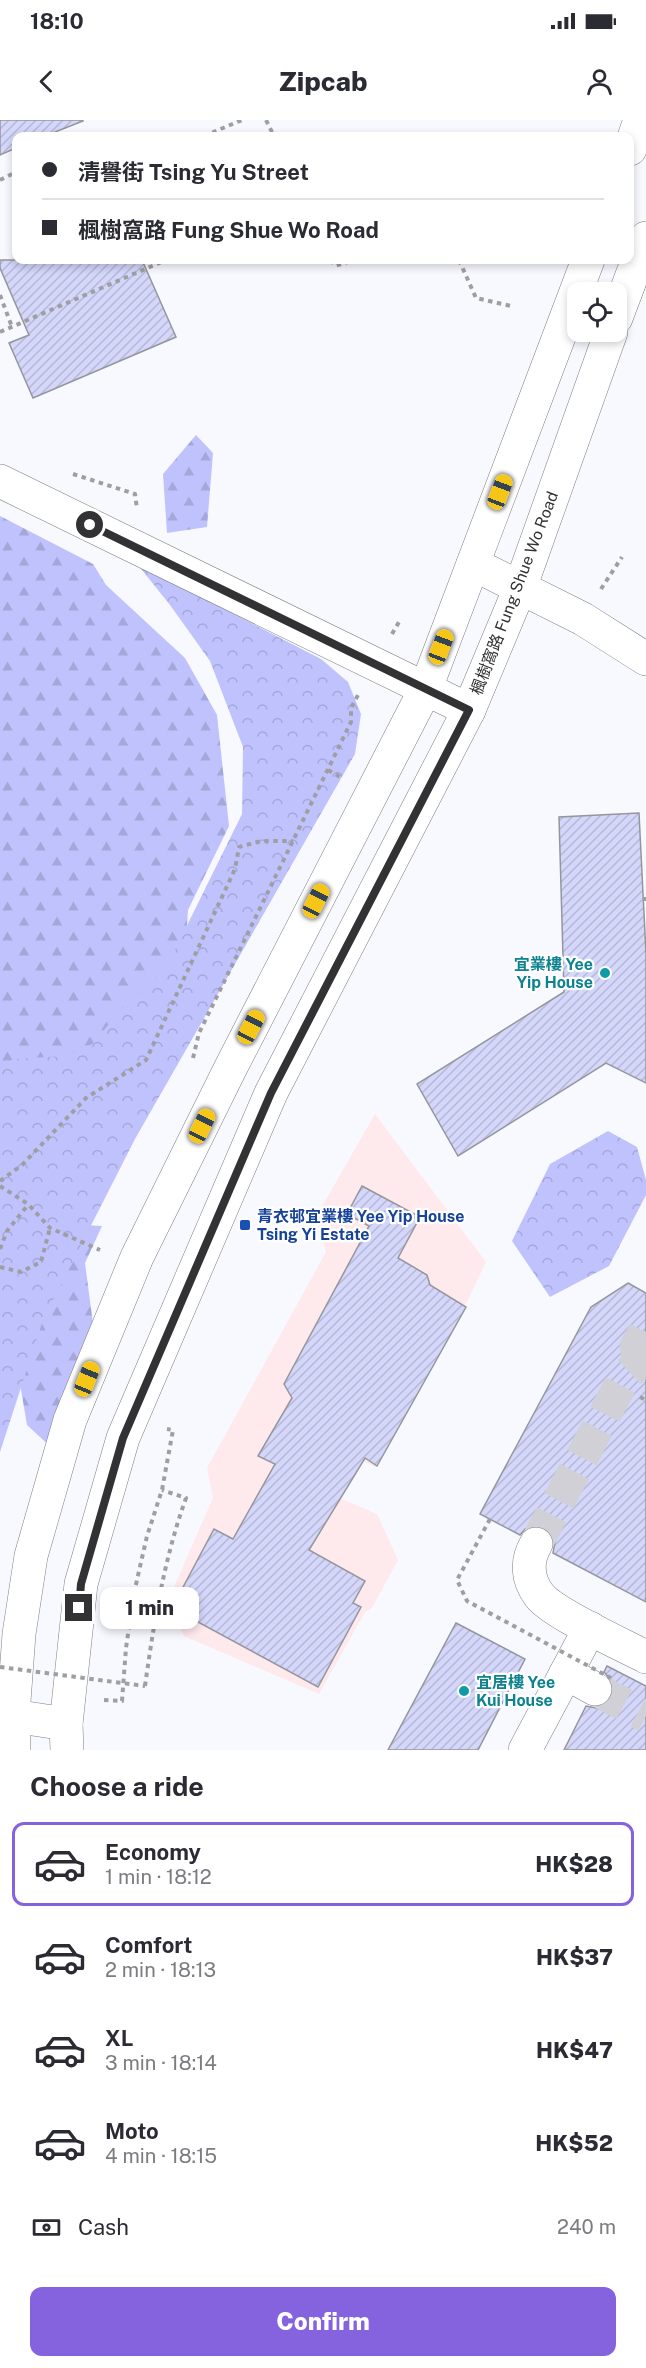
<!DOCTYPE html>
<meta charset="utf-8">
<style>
:root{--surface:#fff;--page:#f2f2f3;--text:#2b2b33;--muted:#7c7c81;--line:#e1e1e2;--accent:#8663de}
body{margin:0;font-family:"Public Sans","Noto Sans TC",sans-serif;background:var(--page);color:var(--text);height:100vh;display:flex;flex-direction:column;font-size:22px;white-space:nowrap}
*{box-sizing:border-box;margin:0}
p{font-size:20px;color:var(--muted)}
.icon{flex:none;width:33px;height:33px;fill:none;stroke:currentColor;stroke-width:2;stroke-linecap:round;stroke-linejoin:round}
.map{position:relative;height:1630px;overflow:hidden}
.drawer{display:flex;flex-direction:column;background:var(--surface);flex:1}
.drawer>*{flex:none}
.banner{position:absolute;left:12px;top:12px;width:622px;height:132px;border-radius:12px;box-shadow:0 3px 9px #0003;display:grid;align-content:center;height:132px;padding:0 30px;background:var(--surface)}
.buttons{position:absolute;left:567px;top:162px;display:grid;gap:12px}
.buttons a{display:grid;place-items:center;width:60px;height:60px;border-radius:12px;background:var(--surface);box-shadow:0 3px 9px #0003;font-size:30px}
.end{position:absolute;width:27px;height:27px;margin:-14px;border:8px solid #323234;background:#fff;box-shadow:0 0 0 3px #fff}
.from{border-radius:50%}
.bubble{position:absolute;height:42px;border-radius:12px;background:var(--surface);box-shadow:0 3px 9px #0003;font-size:20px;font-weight:800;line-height:42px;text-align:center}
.car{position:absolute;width:18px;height:36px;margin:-18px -9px;border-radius:8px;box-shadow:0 0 4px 2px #0007;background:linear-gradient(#f5c518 24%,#345 0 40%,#f5c518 0 76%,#345 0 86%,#f5c518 0)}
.banner b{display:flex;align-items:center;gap:21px;height:57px;font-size:22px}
.banner b+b{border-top:2px solid var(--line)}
.banner i{width:15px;height:15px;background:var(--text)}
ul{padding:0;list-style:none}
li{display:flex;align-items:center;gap:18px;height:84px;margin:0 12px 9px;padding:0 18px;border:3px solid transparent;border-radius:12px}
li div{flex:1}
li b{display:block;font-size:22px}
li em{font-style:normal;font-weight:800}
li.on{border-color:var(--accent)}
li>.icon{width:54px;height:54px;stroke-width:1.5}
h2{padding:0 30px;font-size:27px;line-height:72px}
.pay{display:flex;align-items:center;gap:15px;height:66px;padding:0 30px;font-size:22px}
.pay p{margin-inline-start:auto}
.primary-button{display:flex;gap:12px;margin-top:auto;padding:12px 30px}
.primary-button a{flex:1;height:69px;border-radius:12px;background:var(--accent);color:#fff;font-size:24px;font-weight:800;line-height:69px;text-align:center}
.status{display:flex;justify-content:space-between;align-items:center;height:42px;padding:0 30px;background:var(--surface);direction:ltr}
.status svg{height:16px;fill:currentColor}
header{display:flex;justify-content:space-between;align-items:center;height:78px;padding:0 30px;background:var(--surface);font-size:27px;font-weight:800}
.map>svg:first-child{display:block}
.education{fill:#fee9ec}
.forest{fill:url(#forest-firs)}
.park{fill:url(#park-crowns)}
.building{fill:url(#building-hatch);stroke:#95969c;stroke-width:1.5}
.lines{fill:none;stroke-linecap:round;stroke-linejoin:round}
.minor-tunnel{stroke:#d0d0d6;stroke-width:33;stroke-dasharray:33 16;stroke-linecap:butt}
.minor-casing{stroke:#7e7f84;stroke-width:34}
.major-casing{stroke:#7e7f84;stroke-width:34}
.path{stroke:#9f9fa3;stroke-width:4;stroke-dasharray:4.5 4.5;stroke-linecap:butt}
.minor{stroke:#fff;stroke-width:33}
.major{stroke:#fff;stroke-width:33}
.path-bridge{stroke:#9f9fa3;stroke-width:4;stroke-dasharray:4.5 4.5;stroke-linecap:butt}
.route{stroke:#323234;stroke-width:8}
.culture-dot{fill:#0f9aa8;stroke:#fff;stroke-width:2}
.transit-dot{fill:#1a4fb4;stroke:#fff;stroke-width:2}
.labels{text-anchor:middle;stroke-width:4.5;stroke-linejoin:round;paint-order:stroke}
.street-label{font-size:16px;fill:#323234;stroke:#fff}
.culture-label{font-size:16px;font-weight:bold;fill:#0d838f;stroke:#fff;text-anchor:end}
.transit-label{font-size:16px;font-weight:bold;fill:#164399;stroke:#fff;text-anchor:start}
</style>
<div class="status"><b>18:10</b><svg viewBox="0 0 49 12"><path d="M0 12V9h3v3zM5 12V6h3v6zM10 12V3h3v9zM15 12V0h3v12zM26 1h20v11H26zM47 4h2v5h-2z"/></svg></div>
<header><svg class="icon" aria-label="back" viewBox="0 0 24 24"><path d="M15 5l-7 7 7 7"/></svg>Zipcab<svg class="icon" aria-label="person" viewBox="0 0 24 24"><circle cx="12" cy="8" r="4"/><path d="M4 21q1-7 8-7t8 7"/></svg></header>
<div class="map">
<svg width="646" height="1630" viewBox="0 0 646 1630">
<defs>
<pattern id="forest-firs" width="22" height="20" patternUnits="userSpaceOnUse" patternTransform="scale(1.5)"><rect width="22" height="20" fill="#c0c2fe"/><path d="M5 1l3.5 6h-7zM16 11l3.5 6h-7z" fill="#a5a7da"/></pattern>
<pattern id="park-crowns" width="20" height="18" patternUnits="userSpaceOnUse" patternTransform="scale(1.5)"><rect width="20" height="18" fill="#c0c2fe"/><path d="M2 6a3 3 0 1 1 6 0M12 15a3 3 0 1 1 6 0" fill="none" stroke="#a5a7da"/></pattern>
<pattern id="building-hatch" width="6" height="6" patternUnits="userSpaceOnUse" patternTransform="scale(1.5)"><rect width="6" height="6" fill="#d4d6fa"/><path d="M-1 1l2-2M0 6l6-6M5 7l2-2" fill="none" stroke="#b6b8d7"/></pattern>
</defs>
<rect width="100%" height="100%" fill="#f8f8ff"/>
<path class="education" d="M375,994L486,1142L464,1188L375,1347L358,1338L335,1376L377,1394L398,1440L372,1488L365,1492L319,1574L184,1516L167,1483L213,1378L207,1348L326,1132L316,1097Z"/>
<g class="forest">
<path d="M196,315L213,333L207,407L167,413L163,354Z"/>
<path d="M0,396L93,444L106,465L185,538L217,595L229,706L188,790L180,911L0,1061Z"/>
<path d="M78,1105L102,1106L85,1143L94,1211L54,1330L27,1305L11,1211Z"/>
</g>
<g class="park">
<path d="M138,445L321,539L348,562L361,594L355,634L135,1019L43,1200L0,1332V947L13,939L66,936L94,923L118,892L166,848L242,694L243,627L210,541L170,485Z"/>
<path d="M608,1011L637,1027L646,1060V1075L609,1146L550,1177L512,1121L550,1044Z"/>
</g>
<g class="building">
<path d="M0,0H83V1L45,16H16V28L0,35Z"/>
<path d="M0,140H142L176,217L33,278L9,223L29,215L0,148Z"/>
<path d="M639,693L646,834V963L606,943L458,1036L417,964L564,872L559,697Z"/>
<path d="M362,1066L420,1097L398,1138L427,1155L430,1165L466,1187L377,1346L365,1338L309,1430L365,1461L353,1483L361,1487L318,1567L172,1488L214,1409L233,1419L275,1344L258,1336L292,1278L284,1264L369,1106L347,1094Z"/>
<path d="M628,1163L646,1173V1482L553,1433L555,1422L552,1414L545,1408L534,1405L525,1409L520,1415L480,1394L591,1187Z"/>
<path d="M456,1503L525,1539L478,1630H388Z"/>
<path d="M607,1546L646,1566V1630H564L586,1586L596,1588L604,1585L612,1578L614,1568L611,1560L604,1552Z"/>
</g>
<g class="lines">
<g class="minor-tunnel">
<path d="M640,1242L636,1227L646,1209"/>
<path d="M536,1424L625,1256L640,1242L646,1241"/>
<path d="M595,1569L646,1596"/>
</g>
<g class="minor-casing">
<g id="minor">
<path d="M0,361L469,590"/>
<path d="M473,444L583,499L646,539"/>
<path d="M536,1424C526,1441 527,1459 539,1475C552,1493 623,1525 646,1537"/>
<path d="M566,1553L595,1569"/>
<path d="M0,1594L66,1604"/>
<path d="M525,1630L590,1508"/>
</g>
</g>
<g class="major-casing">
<g id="major">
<path d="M630,29L640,0"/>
<path d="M616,198L646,118"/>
<path d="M14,1630L13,1595L19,1514L31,1436L70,1300L137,1137L230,949L426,568L588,140"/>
<path d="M67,1630L66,1604L81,1464L123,1318L271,973L469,590L520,468L611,212"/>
</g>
</g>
<g class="path">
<path d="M266,0L274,16"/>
<path d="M204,16L242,0"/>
<path d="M0,60L16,52"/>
<path d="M331,140L335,146L354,140"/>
<path d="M459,140L476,178L511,186"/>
<path d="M0,175L12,207"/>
<path d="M0,212L166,140"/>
<path d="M73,354L135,374L137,389"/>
<path d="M601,469L622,437"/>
<path d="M392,514L399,502"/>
<path d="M328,650L340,657"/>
<path d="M643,779H646"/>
<path d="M193,938L199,913L351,602V588L358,575"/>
<path d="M0,1061L22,1045L86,978L146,940L235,749L239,727L261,721H293"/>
<path d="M0,1066L28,1084L50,1108L100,1130"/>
<path d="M0,1129L7,1111L28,1085"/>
<path d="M0,1147L21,1152L41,1142L50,1108"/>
<path d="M640,1277L646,1280"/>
<path d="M145,1566C154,1502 164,1439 186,1378L162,1370"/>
<path d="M104,1580L122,1581L126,1528L134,1473L147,1416L162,1370L173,1310L167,1309"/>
</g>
<use href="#minor" class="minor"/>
<use href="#major" class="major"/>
<g class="path-bridge">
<path d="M490,1399L457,1460L467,1481L611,1558"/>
<path d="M0,1547L145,1566"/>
</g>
</g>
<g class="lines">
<path class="route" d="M79,1488L81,1464L123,1318L271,973L469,590L90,405"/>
</g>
<g class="culture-dot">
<circle cx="605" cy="853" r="6"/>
<circle cx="464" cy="1571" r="6"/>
</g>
<rect class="transit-dot" x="239" y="1099" width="12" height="12" rx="3"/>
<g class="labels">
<g class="street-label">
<text transform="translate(514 473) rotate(-69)" y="6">楓樹窩路 Fung Shue Wo Road</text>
</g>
<g class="culture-label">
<text x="593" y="850">宜業樓 Yee<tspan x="593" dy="18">Yip House</tspan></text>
<text x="476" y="1568" text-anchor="start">宜居樓 Yee<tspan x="476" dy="18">Kui House</tspan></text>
</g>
<g class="transit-label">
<text x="257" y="1102">青衣邨宜業樓 Yee Yip House<tspan x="257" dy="18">Tsing Yi Estate</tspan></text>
</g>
</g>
</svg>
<div class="buttons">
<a><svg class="icon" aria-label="locate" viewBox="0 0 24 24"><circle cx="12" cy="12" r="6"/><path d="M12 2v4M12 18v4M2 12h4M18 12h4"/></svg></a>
</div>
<i class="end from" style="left:90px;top:405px"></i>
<i class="end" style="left:79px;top:1488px"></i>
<div class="bubble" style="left:100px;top:1467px;width:99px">1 min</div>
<i class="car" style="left:500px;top:372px;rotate:21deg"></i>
<i class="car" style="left:441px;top:527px;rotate:21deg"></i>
<i class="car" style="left:316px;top:781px;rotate:27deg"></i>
<i class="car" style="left:251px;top:907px;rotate:28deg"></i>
<i class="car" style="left:202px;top:1006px;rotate:26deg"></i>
<i class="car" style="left:87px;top:1259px;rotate:22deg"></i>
<div class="banner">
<b><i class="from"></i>清譽街 Tsing Yu Street</b>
<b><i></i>楓樹窩路 Fung Shue Wo Road</b>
</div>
</div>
<section class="drawer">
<h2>Choose a ride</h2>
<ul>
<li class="on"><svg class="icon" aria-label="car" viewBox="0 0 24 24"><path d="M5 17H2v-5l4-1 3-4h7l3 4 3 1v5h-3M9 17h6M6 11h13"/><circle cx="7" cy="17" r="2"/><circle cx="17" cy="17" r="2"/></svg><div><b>Economy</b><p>1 min · 18:12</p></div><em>HK$28</em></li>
<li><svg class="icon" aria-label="car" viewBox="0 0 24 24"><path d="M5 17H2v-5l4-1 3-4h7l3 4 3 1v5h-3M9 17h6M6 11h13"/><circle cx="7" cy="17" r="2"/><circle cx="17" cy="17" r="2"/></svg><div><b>Comfort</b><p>2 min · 18:13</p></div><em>HK$37</em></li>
<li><svg class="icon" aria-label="car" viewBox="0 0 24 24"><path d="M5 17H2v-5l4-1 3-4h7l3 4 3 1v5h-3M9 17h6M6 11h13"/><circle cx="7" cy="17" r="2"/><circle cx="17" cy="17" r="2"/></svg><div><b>XL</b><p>3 min · 18:14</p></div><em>HK$47</em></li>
<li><svg class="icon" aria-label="car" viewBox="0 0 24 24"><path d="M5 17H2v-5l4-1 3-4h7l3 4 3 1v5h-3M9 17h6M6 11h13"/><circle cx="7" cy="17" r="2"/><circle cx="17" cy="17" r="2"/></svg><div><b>Moto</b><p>4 min · 18:15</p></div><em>HK$52</em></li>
</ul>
<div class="pay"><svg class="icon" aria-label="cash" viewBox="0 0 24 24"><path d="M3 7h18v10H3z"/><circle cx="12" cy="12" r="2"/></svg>Cash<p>240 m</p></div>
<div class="primary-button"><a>Confirm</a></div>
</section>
